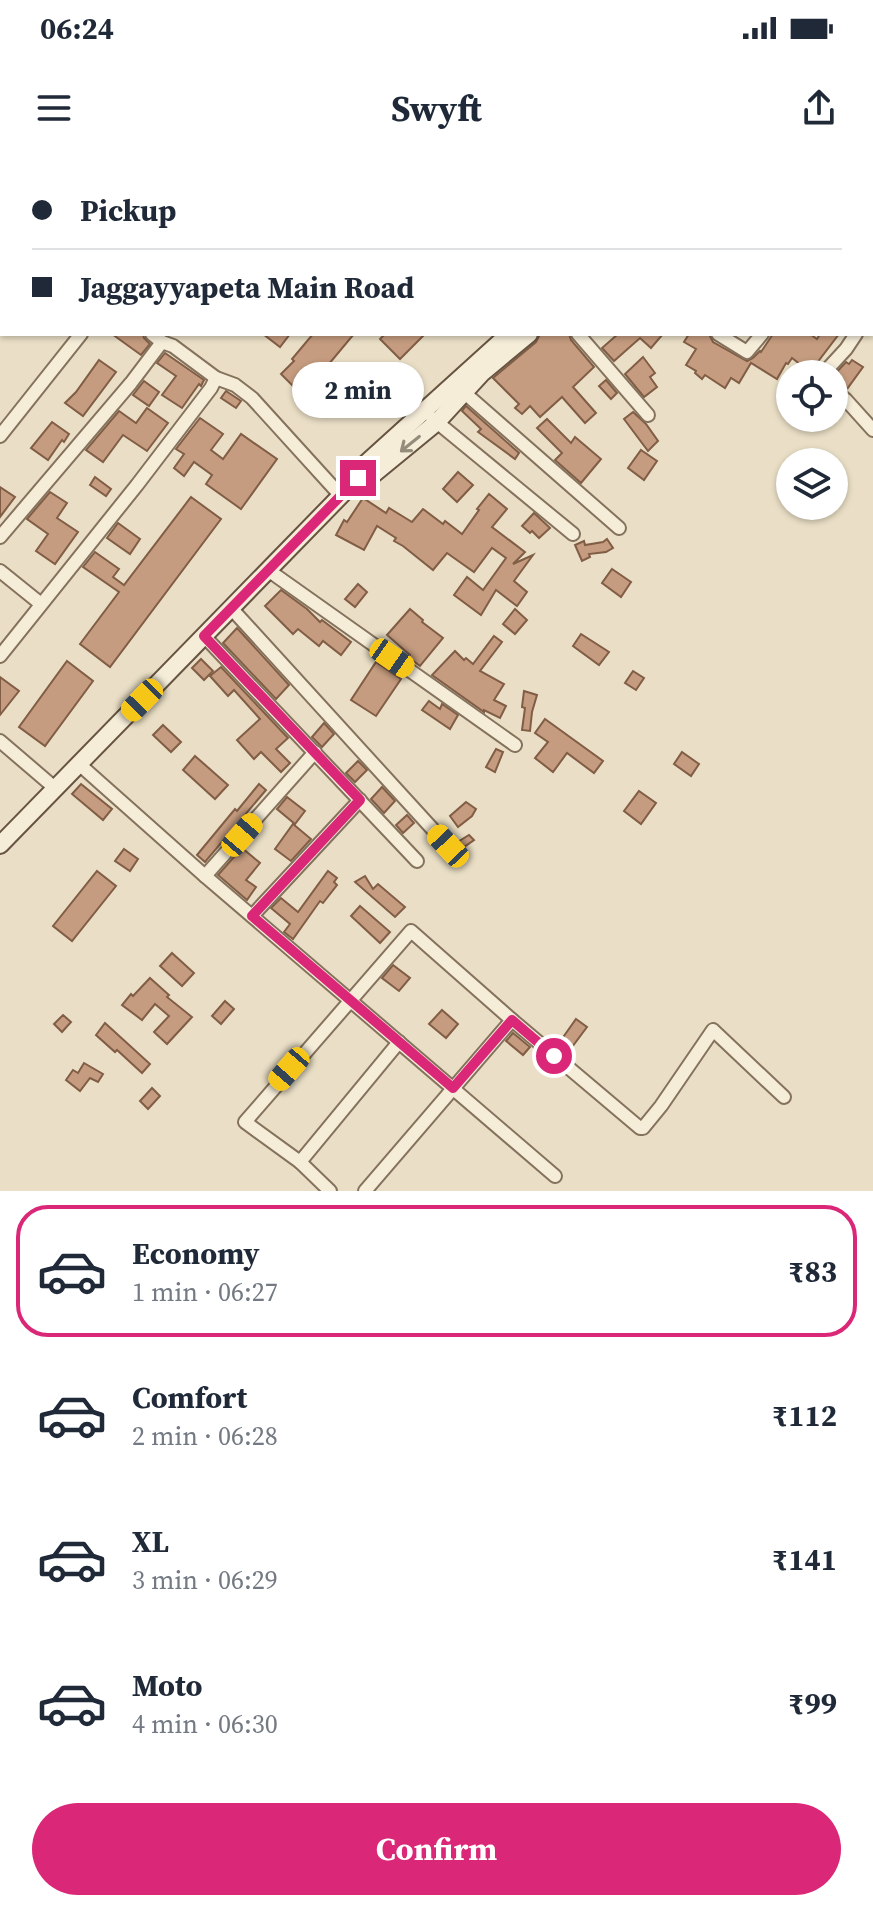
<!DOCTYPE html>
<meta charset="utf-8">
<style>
:root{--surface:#fff;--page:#f6f6f7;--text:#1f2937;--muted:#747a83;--line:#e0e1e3;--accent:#db2777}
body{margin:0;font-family:"Source Serif 4",serif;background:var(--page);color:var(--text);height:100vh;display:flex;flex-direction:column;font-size:30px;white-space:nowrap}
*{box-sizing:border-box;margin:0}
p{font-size:26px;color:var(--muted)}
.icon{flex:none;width:44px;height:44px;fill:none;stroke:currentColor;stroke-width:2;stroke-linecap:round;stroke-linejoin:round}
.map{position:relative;height:1031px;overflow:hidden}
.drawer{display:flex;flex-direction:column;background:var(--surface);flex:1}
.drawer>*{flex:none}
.hud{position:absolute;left:0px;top:0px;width:874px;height:176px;box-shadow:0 2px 6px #0004;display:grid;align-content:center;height:176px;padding:0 32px;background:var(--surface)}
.controls{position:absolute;left:776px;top:200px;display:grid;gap:16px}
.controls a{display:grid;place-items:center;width:72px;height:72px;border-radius:50%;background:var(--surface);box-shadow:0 2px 6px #0004;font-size:40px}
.end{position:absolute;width:36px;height:36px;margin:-18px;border:10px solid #db2777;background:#fff;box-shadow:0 0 0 4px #fff}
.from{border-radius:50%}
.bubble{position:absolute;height:56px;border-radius:28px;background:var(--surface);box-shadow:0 2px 6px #0004;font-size:26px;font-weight:700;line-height:56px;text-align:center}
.car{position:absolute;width:24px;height:48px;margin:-24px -12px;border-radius:10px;box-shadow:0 0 6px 2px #0007;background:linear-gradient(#f5c518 24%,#345 0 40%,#f5c518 0 76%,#345 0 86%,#f5c518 0)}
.hud b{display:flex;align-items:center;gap:28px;height:76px;font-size:30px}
.hud b+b{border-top:2px solid var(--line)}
.hud i{width:20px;height:20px;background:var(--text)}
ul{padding:14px 0 0;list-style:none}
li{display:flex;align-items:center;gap:24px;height:132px;margin:0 16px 12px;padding:0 16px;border:4px solid transparent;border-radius:32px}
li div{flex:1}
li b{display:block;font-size:30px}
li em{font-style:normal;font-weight:700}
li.active{border-color:var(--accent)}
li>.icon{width:72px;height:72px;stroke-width:1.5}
.cta{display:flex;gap:16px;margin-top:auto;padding:16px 32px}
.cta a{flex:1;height:92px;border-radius:48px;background:var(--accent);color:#fff;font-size:32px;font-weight:700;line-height:92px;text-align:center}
.status{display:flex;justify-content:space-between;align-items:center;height:56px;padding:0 40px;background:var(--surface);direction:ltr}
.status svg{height:22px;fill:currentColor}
header{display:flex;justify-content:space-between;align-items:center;height:104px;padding:0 32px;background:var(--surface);font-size:36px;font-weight:700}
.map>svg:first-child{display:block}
.building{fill:#c59c7f;stroke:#815d45;stroke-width:2}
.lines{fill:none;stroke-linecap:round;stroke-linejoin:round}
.service-casing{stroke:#84725d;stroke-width:10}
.minor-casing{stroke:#84725d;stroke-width:16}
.secondary-casing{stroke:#665341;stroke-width:20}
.service{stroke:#f6edd9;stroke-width:6}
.minor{stroke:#f6edd9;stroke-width:12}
.secondary{stroke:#f6edd9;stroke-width:16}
.oneway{stroke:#968c7c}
.route{stroke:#db2777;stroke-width:10}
</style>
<div class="status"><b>06:24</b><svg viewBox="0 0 49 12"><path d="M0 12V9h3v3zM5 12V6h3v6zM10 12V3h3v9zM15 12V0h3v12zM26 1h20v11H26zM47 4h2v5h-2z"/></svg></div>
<header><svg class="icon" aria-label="menu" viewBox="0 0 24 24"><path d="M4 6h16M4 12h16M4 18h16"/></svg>Swyft<svg class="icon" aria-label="share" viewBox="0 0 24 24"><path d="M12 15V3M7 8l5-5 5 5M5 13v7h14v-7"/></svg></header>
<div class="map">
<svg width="873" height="1031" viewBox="0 0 873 1031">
<rect width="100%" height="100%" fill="#eadfc6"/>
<g class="building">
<path d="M112,174H143L144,178L150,184L141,195Z"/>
<path d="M263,174H290L280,187Z"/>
<path d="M313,174H354L313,223L314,225L303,236L281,214L294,201L292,199Z"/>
<path d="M385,174H425L400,199L380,179Z"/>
<path d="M540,174H569L571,180L594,207L573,227L596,253L585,263L562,237L540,257L530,246L522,254L515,248L519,244L493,218L536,182Z"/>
<path d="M618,174H663L651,188L640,178L614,201L602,188Z"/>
<path d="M689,174H709L713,182L747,201L753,198L760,191L761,192L773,174H810L817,179L820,174H839L810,212L792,198L788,204L786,203L777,219L751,203L739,223L731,218L725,228L705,215L702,219L695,213L696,211L686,205L696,189L684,182Z"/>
<path d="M165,193L204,220L201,226L199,224L182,248L162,235L176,216L157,203Z"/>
<path d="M643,197L655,213L650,217L657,227L644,237L625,214Z"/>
<path d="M99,200L116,212L83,256L65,243L76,232Z"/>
<path d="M852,200L863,207L847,229L834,220V215L846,202L849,204Z"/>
<path d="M606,220L617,233L611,239L599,226Z"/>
<path d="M144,221L159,232L149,246L133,235Z"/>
<path d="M404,225L411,232L390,255L382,248Z"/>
<path d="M226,231L241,241L236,248L221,238Z"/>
<path d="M466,246L519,293L515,299L478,272L481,269L462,251Z"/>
<path d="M147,248L168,263L147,291L123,275L103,302L86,290L119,251L136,263Z"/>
<path d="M633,252L646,264L658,281L648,291L624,259Z"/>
<path d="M200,258L223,274L211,290L223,299L241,274L277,299L241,349L206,324L212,315L194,302L184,316L174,308L184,294L176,289Z"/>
<path d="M547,259L571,283L575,277L601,299L581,323L555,300L562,293L537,268Z"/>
<path d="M52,262L69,274L64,282L62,280L48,300L31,288Z"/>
<path d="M641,290L657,301L644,320L628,308Z"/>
<path d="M458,312L473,325L457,342L443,329Z"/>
<path d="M95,317L111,329L106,336L90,325Z"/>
<path d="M0,327L15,337L0,357Z"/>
<path d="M50,332L67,343L57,358L78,372L55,404L36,391L48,374L27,359Z"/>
<path d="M489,334L507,349L492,367L525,392L513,404L533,395L514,421L527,432L517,446L496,430L481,455L454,435L467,417L483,430L506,398L492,388L474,412L447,393L433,410L403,386L394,381L396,378L377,366L364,390L336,375L344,360L347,362L363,338L386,353L389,348L412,362L423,349L443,364L445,361L462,374L479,350L477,349Z"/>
<path d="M191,337L221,359L110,507L80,484L119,432L83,407L95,392L119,409L113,417L124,425Z"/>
<path d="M534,353L550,368L539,378L532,371L530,373L522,366Z"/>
<path d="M118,363L140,379L130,394L107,378Z"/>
<path d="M607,379L613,388L606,392L589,394L590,397L582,401L575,385L584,381L585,385L603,382Z"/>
<path d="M612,409L631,422L621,437L602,423Z"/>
<path d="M358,424L367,432L355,447L345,439Z"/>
<path d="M281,430L307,449L320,462L322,460L351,482L341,495L323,481L319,486L298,469L293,474L265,446Z"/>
<path d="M410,449L423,460L422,462L443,478L420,506L408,497L410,495L387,475Z"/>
<path d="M515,449L527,460L515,474L503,464Z"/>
<path d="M237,468L289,525L276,539L223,483Z"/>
<path d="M581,474L609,492L599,505L573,486Z"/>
<path d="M494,476L502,482L480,511L504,524L494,540L506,546L500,558L484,550V552L432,515L455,491L464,500L466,498L473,504Z"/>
<path d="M201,499L213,511L204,520L192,508Z"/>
<path d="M67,501L93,521L45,586L19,567Z"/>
<path d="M376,502L401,519L376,556L351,540Z"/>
<path d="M221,507L288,578L276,589L290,603L281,612L261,592L254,599L237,580L260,559L234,530L228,536L210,516Z"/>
<path d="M633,511L644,518L636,530L625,523Z"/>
<path d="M0,517L19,531L0,555Z"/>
<path d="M524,531L537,535L532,552L530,571L522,570L525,548L522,547Z"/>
<path d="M429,541L440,549L442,544L458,555L450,569L422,550Z"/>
<path d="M545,559L603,601L594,613L567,593L553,612L535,598L548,582L535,573Z"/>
<path d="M324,563L334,574L322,587L312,577Z"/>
<path d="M163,565L181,582L171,592L153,575Z"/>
<path d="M496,589L503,592L495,612L486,607Z"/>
<path d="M682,592L699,604L691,616L674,604Z"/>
<path d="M195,596L228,625L215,639L183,610Z"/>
<path d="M358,601L367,610L355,622L346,613Z"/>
<path d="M81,624L112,649L103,660L72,634Z"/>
<path d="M259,624L266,630L205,702L197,695L235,649L237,651Z"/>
<path d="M382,627L395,641L384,653L371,639Z"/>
<path d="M639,631L656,643L641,664L624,651Z"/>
<path d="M287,637L305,651L295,664L277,649Z"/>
<path d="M466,642L476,649L472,656L458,667L450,656Z"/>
<path d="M407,655L414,663L403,673L396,665Z"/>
<path d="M293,664L311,679L291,701L275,689Z"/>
<path d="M469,675L474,680L454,694L456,683Z"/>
<path d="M242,688L260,703L246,720L256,727L247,740L218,715Z"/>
<path d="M124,689L138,699L130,711L115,701Z"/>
<path d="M97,711L116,726L72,781L53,766Z"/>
<path d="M328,711L337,718L334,722L337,725L323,743L320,741L293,779L284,772L290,764L271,748L281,738L298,752Z"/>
<path d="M365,716L373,729L378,724L405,747L395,757L355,722Z"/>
<path d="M360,746L390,772L380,783L351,756Z"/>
<path d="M172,793L194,813L182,826L160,806Z"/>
<path d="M393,805L410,818L399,831L382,818Z"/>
<path d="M150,818L169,835L167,837L192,857L167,884L154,872L169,856L155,844L142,860L122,845L131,834L133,836Z"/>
<path d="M225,841L234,849L221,864L212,856Z"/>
<path d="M442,850L458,864L446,878L429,864Z"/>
<path d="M63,855L71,862L62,872L54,864Z"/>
<path d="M576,859L587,867L569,891L559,883Z"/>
<path d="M105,863L150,904L142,913L117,890L115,892L96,875Z"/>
<path d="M513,873L530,887L523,895L506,881Z"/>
<path d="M84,903L103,914L98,922L90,918L80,931L66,920L73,910L78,913Z"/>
<path d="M152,928L160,936L148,949L140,941Z"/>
</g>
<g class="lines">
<g class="service-casing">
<path id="service" d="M487,0L489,2"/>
</g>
<g class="minor-casing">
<g id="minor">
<path d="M6,0L8,2"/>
<path d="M65,0L67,2"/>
<path d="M318,0L320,2"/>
<path d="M556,0L558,2"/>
<path d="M622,0L623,2"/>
<path d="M872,39L873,38"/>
<path d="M0,91L2,89"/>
<path d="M872,152L873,150"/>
<path d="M152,174L162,182L173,186L216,218L235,225L252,238L341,336"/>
<path d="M578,174L648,255"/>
<path d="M718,174L747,192L762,174"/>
<path d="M823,214L846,189L856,174"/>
<path d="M459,228L619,368"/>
<path d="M834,230L846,240L873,270"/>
<path d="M432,258L573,374"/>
<path d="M0,276L81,174"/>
<path d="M0,377L131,223L162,182"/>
<path d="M268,410L515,585"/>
<path d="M0,411L41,444"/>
<path d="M231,448L448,686"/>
<path d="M204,476L417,701"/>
<path d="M0,496L137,325L211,228L216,218"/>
<path d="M0,581L56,629"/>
<path d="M79,604L205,716L555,1016"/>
<path d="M205,716L315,592"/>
<path d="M252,756L360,640"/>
<path d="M300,1002L399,882"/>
<path d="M330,1031L300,1002L245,962L411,771L512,860L640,968H643L661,946L713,870L784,937"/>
<path d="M365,1031L512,860"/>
</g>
</g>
<g class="secondary-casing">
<g id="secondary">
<path d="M828,2L830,0"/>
<path d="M847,2L849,0"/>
<path d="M358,318L370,317L437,262L482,213L529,174"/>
<path d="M0,685L358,318L362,307L509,174"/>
</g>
</g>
<use href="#service" class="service"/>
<use href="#minor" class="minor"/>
<use href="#secondary" class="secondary"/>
</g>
<defs><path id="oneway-shaft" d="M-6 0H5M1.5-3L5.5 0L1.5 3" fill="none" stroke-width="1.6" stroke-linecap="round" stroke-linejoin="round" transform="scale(2)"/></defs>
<use class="oneway" href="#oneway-shaft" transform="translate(410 284) rotate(141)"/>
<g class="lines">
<path class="route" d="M358,318L204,476L360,640L252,756L453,928L512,860L554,896"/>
</g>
</svg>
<div class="controls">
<a><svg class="icon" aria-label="locate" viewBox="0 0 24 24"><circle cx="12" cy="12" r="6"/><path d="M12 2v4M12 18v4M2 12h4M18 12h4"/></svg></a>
<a><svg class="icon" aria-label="layers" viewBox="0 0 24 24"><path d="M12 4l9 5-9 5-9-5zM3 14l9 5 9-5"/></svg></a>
</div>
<i class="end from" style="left:554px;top:896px"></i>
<i class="end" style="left:358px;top:318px"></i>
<div class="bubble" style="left:292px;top:202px;width:132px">2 min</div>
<i class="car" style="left:392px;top:498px;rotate:125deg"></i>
<i class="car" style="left:142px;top:540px;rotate:224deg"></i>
<i class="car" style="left:242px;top:675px;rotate:41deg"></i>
<i class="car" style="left:448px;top:686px;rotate:317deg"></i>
<i class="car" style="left:289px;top:909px;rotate:221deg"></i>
<div class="hud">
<b><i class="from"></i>Pickup</b>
<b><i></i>Jaggayyapeta Main Road</b>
</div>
</div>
<section class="drawer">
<ul>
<li class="active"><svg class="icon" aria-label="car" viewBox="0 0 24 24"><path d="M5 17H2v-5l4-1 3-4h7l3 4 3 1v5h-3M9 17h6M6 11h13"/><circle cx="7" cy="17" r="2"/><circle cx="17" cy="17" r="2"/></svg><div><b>Economy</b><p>1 min · 06:27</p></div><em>₹83</em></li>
<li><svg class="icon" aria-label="car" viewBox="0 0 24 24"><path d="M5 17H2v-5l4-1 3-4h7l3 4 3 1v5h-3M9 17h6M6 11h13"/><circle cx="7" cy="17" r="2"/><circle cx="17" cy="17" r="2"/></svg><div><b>Comfort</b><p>2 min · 06:28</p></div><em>₹112</em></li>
<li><svg class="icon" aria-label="car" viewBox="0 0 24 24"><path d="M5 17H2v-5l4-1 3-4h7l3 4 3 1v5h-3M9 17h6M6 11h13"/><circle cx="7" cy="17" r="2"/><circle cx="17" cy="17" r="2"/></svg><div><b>XL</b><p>3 min · 06:29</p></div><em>₹141</em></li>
<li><svg class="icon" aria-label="car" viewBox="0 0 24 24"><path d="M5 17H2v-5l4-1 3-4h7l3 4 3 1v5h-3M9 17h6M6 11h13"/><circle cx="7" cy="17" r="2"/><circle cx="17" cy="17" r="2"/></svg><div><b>Moto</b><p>4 min · 06:30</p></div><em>₹99</em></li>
</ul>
<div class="cta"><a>Confirm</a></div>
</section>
